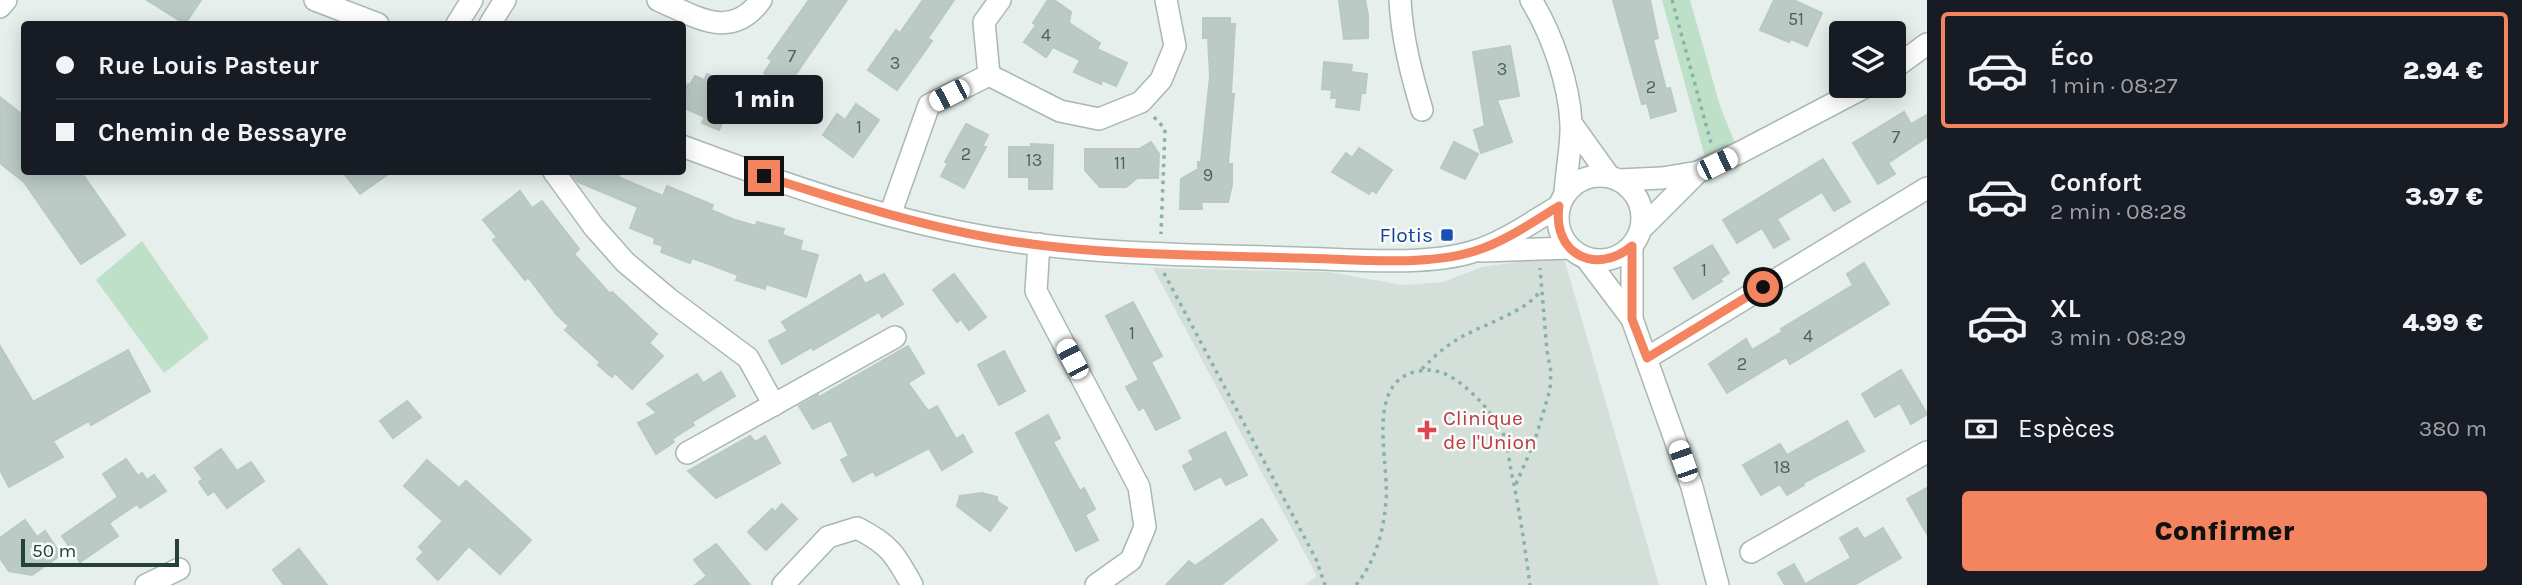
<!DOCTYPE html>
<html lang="fr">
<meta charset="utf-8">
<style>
:root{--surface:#171b24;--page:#242831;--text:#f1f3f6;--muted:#9ea1a6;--line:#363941;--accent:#f4845f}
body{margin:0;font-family:Karla,sans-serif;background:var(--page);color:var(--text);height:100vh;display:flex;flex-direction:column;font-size:26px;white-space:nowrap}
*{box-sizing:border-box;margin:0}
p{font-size:23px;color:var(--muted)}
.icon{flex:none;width:38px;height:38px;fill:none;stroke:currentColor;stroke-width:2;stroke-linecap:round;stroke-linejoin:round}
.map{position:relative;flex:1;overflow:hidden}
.panel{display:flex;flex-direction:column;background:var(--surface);width:595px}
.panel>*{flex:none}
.top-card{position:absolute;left:21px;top:21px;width:665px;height:154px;border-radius:7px;box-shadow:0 4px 18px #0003;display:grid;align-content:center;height:154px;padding:0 35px;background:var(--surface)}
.fabs{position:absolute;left:1829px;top:21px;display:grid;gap:14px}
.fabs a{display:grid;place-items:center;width:77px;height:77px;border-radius:7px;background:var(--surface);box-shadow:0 4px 18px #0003;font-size:35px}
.scale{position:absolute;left:21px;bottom:18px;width:158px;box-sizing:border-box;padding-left:7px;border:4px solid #24423a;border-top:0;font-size:19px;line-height:24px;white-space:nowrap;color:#24423a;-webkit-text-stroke:5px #f7fbf9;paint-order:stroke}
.end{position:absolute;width:32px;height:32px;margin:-16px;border:9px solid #f4845f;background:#111;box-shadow:0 0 0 4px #111}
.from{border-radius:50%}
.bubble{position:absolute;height:49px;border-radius:7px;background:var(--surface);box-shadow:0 4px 18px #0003;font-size:23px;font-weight:800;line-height:49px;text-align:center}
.car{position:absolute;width:21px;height:42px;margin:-21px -10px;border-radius:9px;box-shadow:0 0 5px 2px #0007;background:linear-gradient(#fff 24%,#345 0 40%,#fff 0 76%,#345 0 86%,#fff 0)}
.top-card b{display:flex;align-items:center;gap:24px;height:66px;font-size:26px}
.top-card b+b{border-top:2px solid var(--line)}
.top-card i{width:18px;height:18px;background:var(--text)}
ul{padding:12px 0 0;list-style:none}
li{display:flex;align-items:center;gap:21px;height:116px;margin:0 14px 10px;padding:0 21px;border:4px solid transparent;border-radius:7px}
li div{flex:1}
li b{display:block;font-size:26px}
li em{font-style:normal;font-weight:800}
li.on{border-color:var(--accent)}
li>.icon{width:63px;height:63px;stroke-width:1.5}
.pay{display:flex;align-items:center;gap:18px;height:77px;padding:0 35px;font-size:26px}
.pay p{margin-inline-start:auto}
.action{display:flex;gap:14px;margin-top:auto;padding:14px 35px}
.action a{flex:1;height:80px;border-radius:7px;background:var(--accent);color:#111;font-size:28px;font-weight:800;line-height:80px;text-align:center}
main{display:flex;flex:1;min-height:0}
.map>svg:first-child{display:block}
.built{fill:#d4dfda}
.green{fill:#bfe0c8}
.building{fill:#bbcac4;stroke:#b8c9c2;stroke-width:2}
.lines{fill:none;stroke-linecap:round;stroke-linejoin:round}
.minor-casing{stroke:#a8b8b2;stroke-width:24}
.path{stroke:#86b3a5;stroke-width:3.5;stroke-dasharray:3.5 5;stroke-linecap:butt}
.minor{stroke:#fff;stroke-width:21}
.route{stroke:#f4845f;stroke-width:9}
.transit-dot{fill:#1a4fb4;stroke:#f7fbf9;stroke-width:2.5}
.health-dot{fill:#e0444e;stroke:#f7fbf9;stroke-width:2.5}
.labels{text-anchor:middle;stroke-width:5;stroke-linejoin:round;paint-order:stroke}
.number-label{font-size:18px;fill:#4a645c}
.transit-label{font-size:21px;fill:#164399;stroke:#f7fbf9;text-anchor:end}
.health-label{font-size:21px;fill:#be3a42;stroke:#f7fbf9;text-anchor:start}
</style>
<main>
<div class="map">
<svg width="1927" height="585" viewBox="0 0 1927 585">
<rect width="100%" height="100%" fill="#e6efeb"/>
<path class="built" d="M1563,255L1659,585H1305L1317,576L1153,268L1329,272L1403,285L1443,282L1482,267Z"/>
<g class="green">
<path d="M1662,0H1690L1720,106L1739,153L1708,168Z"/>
<path d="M142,241L209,338L164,373L96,280Z"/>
</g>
<g class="building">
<path d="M147,0H201L185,24Z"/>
<path d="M809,0H847L786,88L764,73L772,61L768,58Z"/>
<path d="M923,0H954L928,38L932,41L897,90L868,70L896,30L900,33Z"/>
<path d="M1048,0H1054L1071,12L1069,23L1100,43L1097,49L1127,63L1116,86L1102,80L1101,84L1074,72L1080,60L1053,47L1046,57L1024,42L1036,25L1033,23Z"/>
<path d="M1339,0H1365L1368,15V38L1344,39Z"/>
<path d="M1613,0H1650L1658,38L1653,40L1666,89L1670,88L1676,111L1651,118L1647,103L1642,104Z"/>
<path d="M1774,0H1793L1822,13L1807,46L1791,39L1789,42L1760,30Z"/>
<path d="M1203,18H1230V24H1235L1231,94H1234L1228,164H1232V185L1228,202H1201L1202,209H1180L1181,179L1198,169V162H1201L1210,76L1208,38H1203Z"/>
<path d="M1510,46L1519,96L1497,100L1512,142L1481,153L1474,130L1485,126L1473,52Z"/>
<path d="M1324,62L1352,65L1351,72L1367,74L1365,93H1361L1359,110L1336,107L1337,98H1331L1332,90L1322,89Z"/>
<path d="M707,74L737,88L719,130L702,123L705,117L682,107V95L688,84L690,85L695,76L704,80Z"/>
<path d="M0,97L24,116V172H81L125,235L81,264L24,182L0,163Z"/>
<path d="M856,104L879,120L853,157L823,135L837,114L845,120Z"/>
<path d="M1904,112L1911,124L1927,115V137L1888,163L1895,174L1878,184L1853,143Z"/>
<path d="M966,124L988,135L982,147H986L964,188L941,176L948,163L945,162Z"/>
<path d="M1151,142L1159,154L1158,178H1137L1126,187H1100L1085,170V149H1139Z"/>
<path d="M1454,142L1478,154L1465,179L1441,168Z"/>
<path d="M1031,144L1053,145L1052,189H1029V177H1009V147H1031Z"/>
<path d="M1359,148L1392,170L1376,193L1372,190L1369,194L1332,172L1346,153L1352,158Z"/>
<path d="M1823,159L1850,202L1834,211L1822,192L1777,219L1789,239L1774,248L1762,228L1737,243L1723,220Z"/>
<path d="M343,172H391L360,194Z"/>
<path d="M570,172H620L618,177L663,196L667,186L713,205L711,210L735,220L756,226L757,222L784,229L782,235L802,241L800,250L818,255L806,297L766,284L765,289L736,280L738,275L709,264L692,258L690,263L661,252L663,246L654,243L655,238L630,228L638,207L578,182Z"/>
<path d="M520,191L532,208L542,201L579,249L574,254L610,294L612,292L657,334L649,343L663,356L632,389L615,373L612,377L598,365L600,362L565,330L569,326L557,315L528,277L525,280L493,240L497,237L483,220Z"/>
<path d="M1712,245L1729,273L1720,279L1722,281L1693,299L1674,268Z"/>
<path d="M1864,263L1889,304L1790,364L1786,357L1727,393L1709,364L1746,339L1752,350L1782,332L1781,329L1853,285L1847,274Z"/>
<path d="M884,274L903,304L882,317L879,312L813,350L812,347L782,364L769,341L788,331L782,322L860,275L865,284Z"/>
<path d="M954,274L986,317L969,330L961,319L957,322L933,290Z"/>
<path d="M1133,302L1162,356L1151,362L1180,418L1156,430L1144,407L1139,410L1126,387L1139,380L1106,316Z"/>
<path d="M0,346L33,402L128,350L150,391L91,425L89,421L53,441L63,457L9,487L0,470Z"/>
<path d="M908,346L924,373L908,383L928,411L937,406L956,439L963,435L972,452L942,470L929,448L876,476L873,471L853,482L841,460L849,456L831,420L813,429L799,406L818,395L819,397Z"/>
<path d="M1004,351L1025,391L999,405L978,365Z"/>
<path d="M1901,370L1927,414L1911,424L1900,403L1875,417L1862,394Z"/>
<path d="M721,372L735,396L692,422L694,425L672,439L674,442L656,454L638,423L657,413L647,404L697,374L703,383Z"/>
<path d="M407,401L421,417L393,438L380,421Z"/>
<path d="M1048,415L1060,438L1053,442L1080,491L1084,488L1095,509L1085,515L1098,540L1076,551L1016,433Z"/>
<path d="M1847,421L1864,451L1803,483L1804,485L1787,495L1780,484L1761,495L1743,465L1780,444L1787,455Z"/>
<path d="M1225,432L1247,475L1226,485L1221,476L1195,490L1183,466L1194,460L1189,451Z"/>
<path d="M750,436L755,442L765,436L780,463L716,498L688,471Z"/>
<path d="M221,449L237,471L251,462L264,481L227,508L214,491L208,495L199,482L203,479L195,468Z"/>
<path d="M126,459L138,476L142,473L147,480L154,475L166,491L140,508L137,504L109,523L118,536L80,562L62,536L118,497L103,474Z"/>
<path d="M427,460L459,488L466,481L531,540L500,574L469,546L438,580L417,559L424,552L419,547L443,521L404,486Z"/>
<path d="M1927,488V534L1907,499Z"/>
<path d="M982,493L997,497V501L1007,508L990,531L957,506L960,496Z"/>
<path d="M782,504L797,519L766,550L748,532L772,509L775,512Z"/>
<path d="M1262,519L1277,540L1221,585H1166L1189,561L1195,566Z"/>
<path d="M25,520L37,537L45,531L61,555L32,575L9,571L0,558V538Z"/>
<path d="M1857,528L1864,539L1883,528L1901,558L1854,585H1785L1778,573L1794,564L1805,584L1851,558L1840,538Z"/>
<path d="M716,544L731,562L750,585H695L707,576L694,560Z"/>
<path d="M299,549L327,585H284L273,570Z"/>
</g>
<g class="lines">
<g class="minor-casing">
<g id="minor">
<path d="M315,0L378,24"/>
<path d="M658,0C695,16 731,42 761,0"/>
<path d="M1400,0C1402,38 1411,73 1422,110"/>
<path d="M1531,0C1552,34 1569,83 1571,123C1572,146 1566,171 1565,194"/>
<path d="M0,7L6,0"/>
<path d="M457,24L472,0"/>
<path d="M490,24L505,0"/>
<path d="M1894,68L1927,44"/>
<path d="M989,75L1060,111L1099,119L1141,102L1161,80L1175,46L1166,0"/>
<path d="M1571,123L1609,176"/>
<path d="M682,146C789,186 899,225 1012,241C1105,255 1202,255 1296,258C1347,259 1427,267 1475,251C1504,242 1532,222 1559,206"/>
<path d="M554,172L594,227L625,262L669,299L748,358L774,405"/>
<circle cx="1600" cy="218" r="42"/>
<path d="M1619,180L1662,178L1698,172L1739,153L1867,86"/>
<path d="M890,215L929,105L989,75L984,22L1000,0"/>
<path d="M1641,229L1698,172"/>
<path d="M1039,244L1036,291L1139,487L1145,527L1131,560L1096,585"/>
<path d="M1632,246V319L1692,487L1718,585"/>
<path d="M1482,251L1570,248"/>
<path d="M1586,258L1632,319"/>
<path d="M1647,358L1927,188"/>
<path d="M687,453L895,337"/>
<path d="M1751,552L1927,452"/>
<path d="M146,585L179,569"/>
<path d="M783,585L828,537L857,528C889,544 895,554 912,585"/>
</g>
</g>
<g class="path">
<path d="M1672,0L1711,143"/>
<path d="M1154,117L1165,129L1161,234"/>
<path d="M1164,273L1316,559L1325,585"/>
<path d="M1422,369C1435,355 1448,344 1465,335C1486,324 1528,310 1540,291"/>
<path d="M1516,484L1535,440L1550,390L1551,372L1547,351L1540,268"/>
<path d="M1356,585C1376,560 1383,533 1386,502C1390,464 1363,380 1419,371C1443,366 1462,383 1478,399C1488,409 1500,425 1505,438C1508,448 1509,460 1511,470C1519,508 1525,547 1530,585"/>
</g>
<use href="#minor" class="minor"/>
</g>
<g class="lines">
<path class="route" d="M764,176C845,202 926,228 1010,241C1105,256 1204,255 1300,258C1353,259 1425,267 1475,251C1504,242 1533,222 1559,206C1552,254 1596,276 1632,246V319L1647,358L1763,287"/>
</g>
<rect class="transit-dot" x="1440" y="228" width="14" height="14" rx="3.5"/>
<path class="health-dot" d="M1423.5 419.5h7v7h7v7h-7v7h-7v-7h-7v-7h7z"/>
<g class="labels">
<g class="number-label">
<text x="1796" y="25">51</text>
<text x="1046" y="41">4</text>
<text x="792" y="62">7</text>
<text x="895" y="69">3</text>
<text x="1502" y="75">3</text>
<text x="1651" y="93">2</text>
<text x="859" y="133">1</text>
<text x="1896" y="143">7</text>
<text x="966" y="160">2</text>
<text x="1034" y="166">13</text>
<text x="1120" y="169">11</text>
<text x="1208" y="181">9</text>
<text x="1704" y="276">1</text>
<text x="1132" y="339">1</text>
<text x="1808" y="342">4</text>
<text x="1742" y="370">2</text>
<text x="1782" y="473">18</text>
</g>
<g class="transit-label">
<text x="1433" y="242">Flotis</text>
</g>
<g class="health-label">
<text x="1443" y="425">Clinique<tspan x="1443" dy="24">de l'Union</tspan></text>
</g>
</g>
</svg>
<div class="fabs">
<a><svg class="icon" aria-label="layers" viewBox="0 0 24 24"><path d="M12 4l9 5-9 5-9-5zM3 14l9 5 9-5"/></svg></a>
</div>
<div class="scale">50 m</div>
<i class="end from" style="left:1763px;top:287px"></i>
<i class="end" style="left:764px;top:176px"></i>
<div class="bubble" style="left:707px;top:75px;width:116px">1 min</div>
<i class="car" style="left:949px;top:95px;rotate:243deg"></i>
<i class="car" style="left:1717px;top:164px;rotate:64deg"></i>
<i class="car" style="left:1072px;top:359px;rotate:332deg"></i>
<i class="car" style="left:1683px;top:461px;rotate:341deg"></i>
<div class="top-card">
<b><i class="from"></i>Rue Louis Pasteur</b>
<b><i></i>Chemin de Bessayre</b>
</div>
</div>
<section class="panel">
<ul>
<li class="on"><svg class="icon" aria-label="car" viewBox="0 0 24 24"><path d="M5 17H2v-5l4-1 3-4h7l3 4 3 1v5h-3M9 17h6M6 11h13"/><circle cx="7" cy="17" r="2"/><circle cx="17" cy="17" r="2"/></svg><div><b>Éco</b><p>1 min · 08:27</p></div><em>2.94 €</em></li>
<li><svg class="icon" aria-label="car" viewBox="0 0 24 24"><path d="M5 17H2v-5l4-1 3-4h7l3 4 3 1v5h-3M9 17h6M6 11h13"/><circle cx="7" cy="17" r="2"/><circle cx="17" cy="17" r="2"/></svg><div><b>Confort</b><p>2 min · 08:28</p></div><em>3.97 €</em></li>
<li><svg class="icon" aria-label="car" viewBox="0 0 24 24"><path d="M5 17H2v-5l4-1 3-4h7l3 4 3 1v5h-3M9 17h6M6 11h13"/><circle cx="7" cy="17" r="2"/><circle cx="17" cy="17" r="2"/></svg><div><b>XL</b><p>3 min · 08:29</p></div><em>4.99 €</em></li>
</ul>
<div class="pay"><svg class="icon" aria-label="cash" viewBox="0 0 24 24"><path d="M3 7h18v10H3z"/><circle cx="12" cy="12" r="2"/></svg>Espèces<p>380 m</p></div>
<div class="action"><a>Confirmer</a></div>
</section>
</main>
